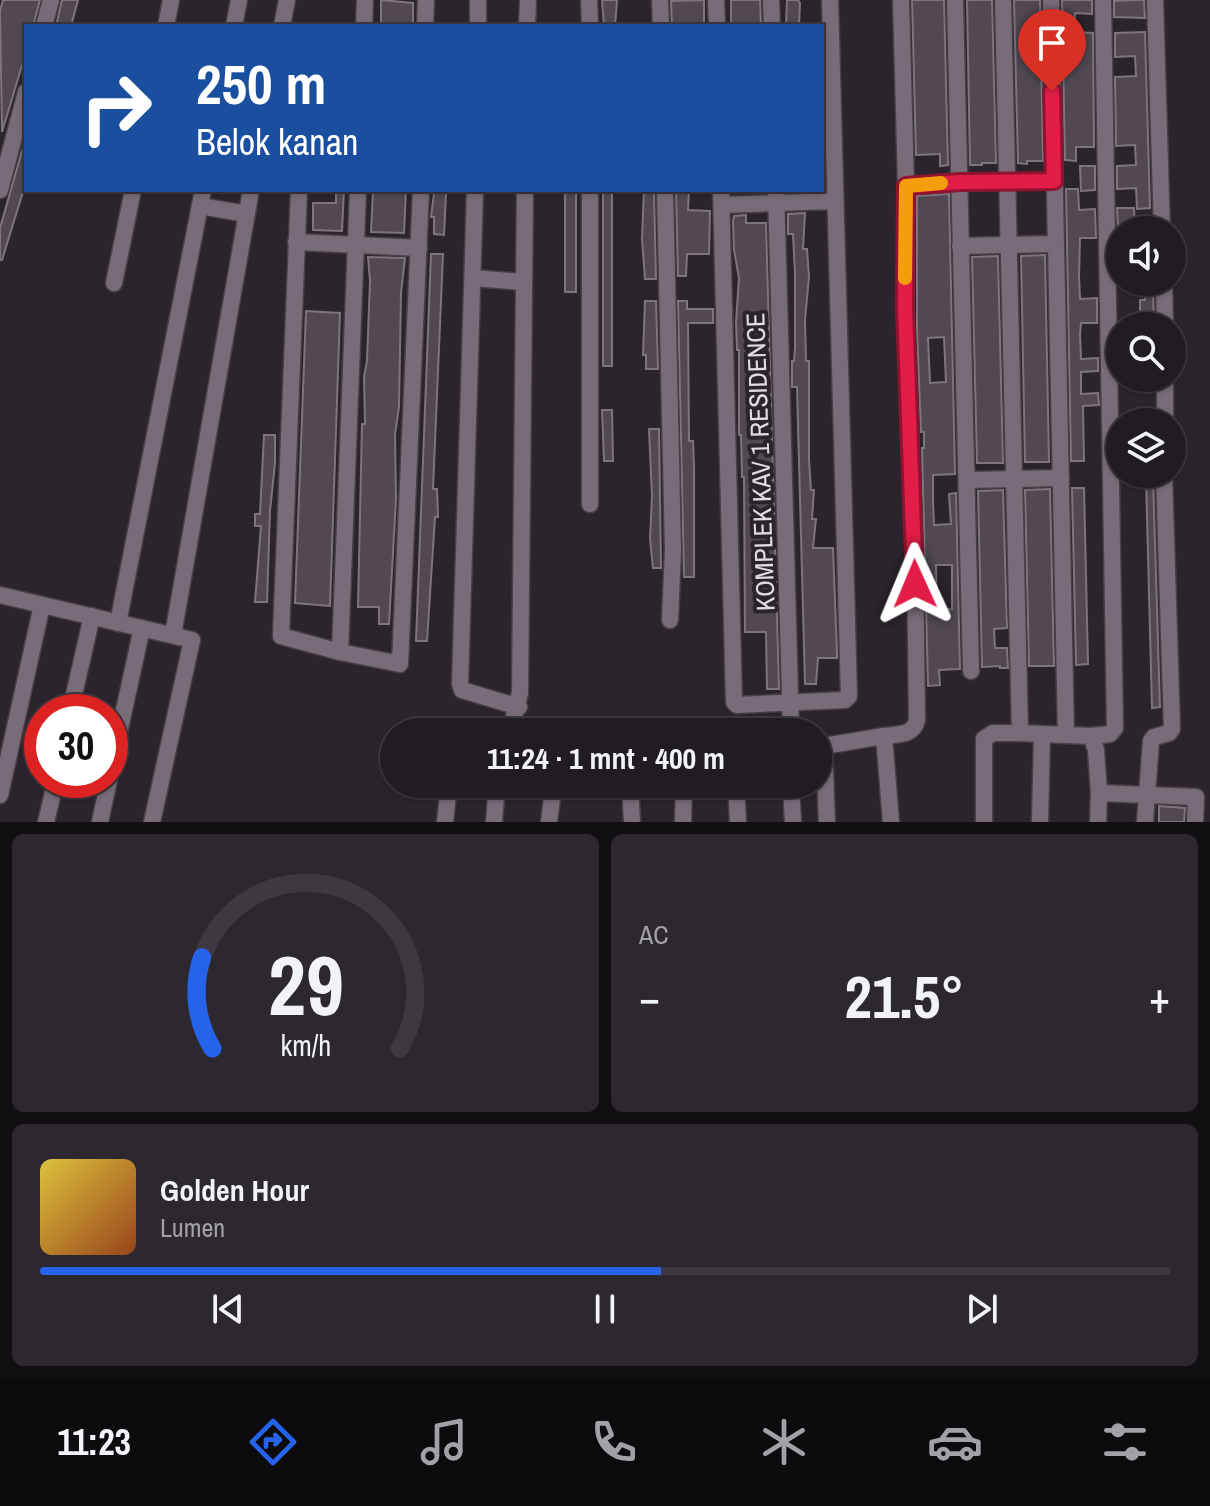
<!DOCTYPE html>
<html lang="id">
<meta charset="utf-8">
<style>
body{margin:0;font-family:"Archivo Narrow",sans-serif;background:#2d282f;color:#f1f3f6;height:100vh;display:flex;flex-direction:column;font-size:30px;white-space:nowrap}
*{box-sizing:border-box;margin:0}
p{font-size:26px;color:#a2a1a5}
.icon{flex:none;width:44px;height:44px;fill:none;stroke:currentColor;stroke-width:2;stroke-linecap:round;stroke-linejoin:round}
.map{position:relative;height:822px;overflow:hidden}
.side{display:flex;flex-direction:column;gap:12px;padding:12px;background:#120f13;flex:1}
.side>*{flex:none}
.hud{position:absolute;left:24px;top:24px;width:800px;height:168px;border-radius:0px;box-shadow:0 2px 6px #0004,0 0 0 2px #3e3940;background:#1a4fa0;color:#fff;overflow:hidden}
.controls{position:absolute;left:1106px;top:216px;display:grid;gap:16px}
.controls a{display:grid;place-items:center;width:80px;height:80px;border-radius:50%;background:#211b22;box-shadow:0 2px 6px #0004,0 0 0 2px #3e3940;font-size:40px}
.speed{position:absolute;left:24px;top:694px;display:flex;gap:16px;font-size:40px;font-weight:700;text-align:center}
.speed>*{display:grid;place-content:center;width:104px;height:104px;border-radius:50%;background:#211b22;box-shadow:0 2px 6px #0004,0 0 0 2px #3e3940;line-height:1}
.speed .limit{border:12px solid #d22;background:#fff;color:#111}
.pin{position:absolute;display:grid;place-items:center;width:68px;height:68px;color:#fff;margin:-82px -34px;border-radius:50% 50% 50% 0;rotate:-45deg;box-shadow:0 0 8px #0007}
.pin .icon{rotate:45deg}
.me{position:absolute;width:88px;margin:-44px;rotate:359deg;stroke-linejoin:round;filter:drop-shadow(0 0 6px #0008)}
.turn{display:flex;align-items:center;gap:28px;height:168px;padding:0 40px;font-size:36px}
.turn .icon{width:104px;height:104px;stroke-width:2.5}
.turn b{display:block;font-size:56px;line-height:68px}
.big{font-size:60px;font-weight:700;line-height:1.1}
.side .card{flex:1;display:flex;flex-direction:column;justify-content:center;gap:12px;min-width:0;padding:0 28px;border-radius:12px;background:#2d282f}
.side .dial{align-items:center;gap:0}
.dial svg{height:208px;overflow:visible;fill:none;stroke:#3e3940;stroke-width:7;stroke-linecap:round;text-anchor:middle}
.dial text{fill:#f1f3f6;stroke:none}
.song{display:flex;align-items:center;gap:24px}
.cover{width:96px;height:96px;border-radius:12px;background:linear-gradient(135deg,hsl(50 70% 55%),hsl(20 70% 35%))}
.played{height:8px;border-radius:4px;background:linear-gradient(90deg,#2563eb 55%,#3e3940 55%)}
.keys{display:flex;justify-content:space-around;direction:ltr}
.heat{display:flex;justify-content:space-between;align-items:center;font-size:44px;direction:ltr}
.side .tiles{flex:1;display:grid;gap:12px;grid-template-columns:1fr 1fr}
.card:last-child{grid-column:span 2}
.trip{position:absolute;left:380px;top:718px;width:452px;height:80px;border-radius:40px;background:#211b22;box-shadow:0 2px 6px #0004,0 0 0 2px #3e3940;font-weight:700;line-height:80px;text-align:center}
.menu{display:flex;height:128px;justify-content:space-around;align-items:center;background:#0d0b0e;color:#a2a1a5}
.menu .icon{width:56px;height:56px}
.menu .active{color:#2563eb}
.menu b{font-size:36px;color:#f1f3f6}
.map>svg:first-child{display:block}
.building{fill:#514852;stroke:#7e747f;stroke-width:2;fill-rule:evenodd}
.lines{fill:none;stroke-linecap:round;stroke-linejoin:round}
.minor-casing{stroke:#463f46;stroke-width:19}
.minor{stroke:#776c78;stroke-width:16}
.route-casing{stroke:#92132f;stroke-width:20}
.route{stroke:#e11d48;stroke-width:14}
.slow{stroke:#f59e0b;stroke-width:14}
.labels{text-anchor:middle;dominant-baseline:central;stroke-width:8;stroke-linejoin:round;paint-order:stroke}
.street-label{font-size:26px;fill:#e2dce2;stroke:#2c242d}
</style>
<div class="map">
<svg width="1210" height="822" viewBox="0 0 1210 822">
<rect width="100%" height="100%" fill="#2c242d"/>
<g class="building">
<path d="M3,0h37l-7,26h-7v26l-24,80 -2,-121z"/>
<path d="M62,0h16l-7,26h-15z"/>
<path d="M381,0l32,3v23h-32z"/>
<path d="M602,0h15l-2,26h-11z"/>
<path d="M704,0v26h-32l-1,-25z"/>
<path d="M731,0h29l1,26h-30z"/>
<path d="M787,0h11l2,3 -1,23h-13z"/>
<path d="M912,0h32l4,165 -8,1v-12l-24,1z"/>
<path d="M967,0h25l4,163h-14v2h-12z"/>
<path d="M1014,0h26l3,161h-16v3l-9,-1z"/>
<path d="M1062,0h30v14l-17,-1 -1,19 19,1 1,114h-18v14l-11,-1z"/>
<path d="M1136,0h8l1,18 -31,-1v-16z"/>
<path d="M1145,32l5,176 -13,1 -1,-21 -19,1v-23l19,-1 -1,-20 -19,1 -1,-69 21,-1 -1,-20 -20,1v-24z"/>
<path d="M24,144h2v38l-24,78h-2v-32z"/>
<path d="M1080,166h15v24l-14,1z"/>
<path d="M1066,189h12l1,21 16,-1 1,29h-16l-1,38 1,23 17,-1v25h-16l-1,11 1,25 17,-1v13l-17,1v22l17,-1 1,12 -16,1 1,55h-13z"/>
<path d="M336,190h8l-2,41 -29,-1v-27h23z"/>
<path d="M373,190h33l-2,43 -33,-1z"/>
<rect x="565" y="190" width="11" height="102"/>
<rect x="603" y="190" width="9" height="176"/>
<path d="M644,190h10l2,89h-11l-3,-40z"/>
<path d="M676,190h13l-1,20 22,1 -1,43h-22l-1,22h-8z"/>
<path d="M434,193h12l-2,42 -10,-1v-17h-3z"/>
<path d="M949,194l6,280 -22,1v24l1,26 17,-1 -2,-30 7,-1 4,176 -21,1 1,15 -12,1 -6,-238h2v-16h-3l-4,-105v-131zM944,337l2,45 -16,1 -2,-45zM936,565h16v44l-15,1z"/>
<path d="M1117,208h17l1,22h-17z"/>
<path d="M805,213l-2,36h4l2,28 -4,43 1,41h3v99l2,30h3l-2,29h4l-3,29h20l4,105v5h-19l-2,26h-11l-8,-297h-5v-26h2l1,-13v-74l-2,-40h-5v-20z"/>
<path d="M746,215v8h20l13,466h-12l-1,-57h-21l-1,-155h-2l-1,-42h-2v-85h-2l-1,-28 3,-44 -5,-28 -1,-29 1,-5z"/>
<path d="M431,254h12l-10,235h4l1,28h-3l-8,124h-11z"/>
<path d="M1045,255l4,207h-24l-4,-206z"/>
<path d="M998,256l5,207h-26l-5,-206z"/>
<path d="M368,257l37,1 -4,35 -2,114 -4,28 1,64 -7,125h-10v-17h-21l4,-183h3l-1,-47 3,-16 3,-80z"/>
<path d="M1153,286l1,40h-8v-15h-6v-11h5l-1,-13z"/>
<path d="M645,301h11l2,68h-12v-14h-3z"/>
<path d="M678,301h9v8h26v14h-25l1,118h4l1,27v109h-10z"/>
<path d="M306,311l34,2 -10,293 -35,-3z"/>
<path d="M602,410h10l1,51h-9z"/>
<path d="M649,429h10l2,139h-8l-3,-29 2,-43z"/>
<path d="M264,435h11v28l-5,48 -3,91h-12l6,-76h-6v-12h5z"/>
<path d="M1146,477h7l7,230 -8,1z"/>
<path d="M1072,488h12l4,176 -12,1z"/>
<path d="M1050,489l4,177h-25l-4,-176z"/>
<path d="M1003,490l4,138 -13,1 1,19h12l1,20h-8v-2l-18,1 -4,-176z"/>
<path d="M1159,806l26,2 -1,14h-25z"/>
</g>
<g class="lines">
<g class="minor-casing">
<g id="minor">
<path d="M589,0l1,26"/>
<path d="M660,0l1,26"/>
<path d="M716,0l1,26"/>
<path d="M771,0l1,26"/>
<path d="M955,0l16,671"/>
<path d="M1003,0l17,733 46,2"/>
<path d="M1051,0l15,735 25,1 5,14 3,43"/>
<path d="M1155,0l7,230"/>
<path d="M44,26l7,-26"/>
<path d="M166,26l5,-26"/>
<path d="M234,26l5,-26"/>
<path d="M282,26l5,-26"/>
<path d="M364,26l1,-26"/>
<path d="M425,26l1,-26"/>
<path d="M478,26v-26"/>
<path d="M527,26l1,-26"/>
<path d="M906,186l54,-4 94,-1"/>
<path d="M0,190l26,-98"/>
<path d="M299,190l-18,446 59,16 60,12 21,-474"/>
<path d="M475,190l-15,494 2,6 57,17"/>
<path d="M590,190v314"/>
<path d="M665,190l8,360 -3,70"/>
<path d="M721,190l13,512 3,3 108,-5 4,-4 -19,-696"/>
<path d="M776,190l15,542"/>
<path d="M722,205l113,-4"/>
<path d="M200,206l47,8"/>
<path d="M296,242l123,6"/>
<path d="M960,246l95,-2"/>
<path d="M473,278l50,4"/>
<path d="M1164,282l1,44"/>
<path d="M114,283l19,-93"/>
<path d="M1165,422v-44"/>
<path d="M968,480l93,-2"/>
<path d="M0,595l192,45 -40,182"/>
<path d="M118,623l85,-433"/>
<path d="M173,635l78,-445"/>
<path d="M340,652l18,-462"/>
<path d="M70,712l22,-96"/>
<path d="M510,732l10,-39 5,-503"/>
<path d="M1091,736l19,-2 5,-6 -12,-728"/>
<path d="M110,774l32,-146"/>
<path d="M630,784l2,38"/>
<path d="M736,784l2,38"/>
<path d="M791,784l2,38"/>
<path d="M0,795l42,-190"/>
<path d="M46,822l10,-42"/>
<path d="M100,822l9,-42"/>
<path d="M445,822l4,-38"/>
<path d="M494,822l3,-38"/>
<path d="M549,822l4,-32 -4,-6"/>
<path d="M683,822l1,-38"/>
<path d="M827,822l-3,-76 60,-10"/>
<path d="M891,822l-7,-86c14,-2 29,0 33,-16l-2,-163 -10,-249 1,-122 -5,-186"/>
<path d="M984,822v-83l9,-6h27"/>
<path d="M1040,822l2,-86"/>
<path d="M1098,822l1,-29 97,4 -1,25"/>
<path d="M1145,822l6,-81 3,-4 15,-4 3,-4 -8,-255"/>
</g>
</g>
<use href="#minor" class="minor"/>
</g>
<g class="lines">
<g class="route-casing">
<path id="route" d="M915,584l-10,-276 1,-122 54,-4 94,-1 -2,-90"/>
</g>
<use href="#route" class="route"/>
<path class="slow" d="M905,278l1,-92 35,-3"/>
</g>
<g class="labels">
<g class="street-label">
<text transform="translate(760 462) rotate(-92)">KOMPLEK KAV 1 RESIDENCE</text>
</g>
</g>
</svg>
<div class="controls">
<a><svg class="icon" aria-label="sound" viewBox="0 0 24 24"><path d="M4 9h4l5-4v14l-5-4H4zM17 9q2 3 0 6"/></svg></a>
<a><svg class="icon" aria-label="search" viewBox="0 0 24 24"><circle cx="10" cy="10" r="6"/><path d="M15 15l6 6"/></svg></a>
<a><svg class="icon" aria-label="layers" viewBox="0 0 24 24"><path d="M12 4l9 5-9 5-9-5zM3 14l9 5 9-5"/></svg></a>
</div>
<div class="speed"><div class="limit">30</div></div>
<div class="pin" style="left:1052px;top:91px;background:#d93025"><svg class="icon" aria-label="arrive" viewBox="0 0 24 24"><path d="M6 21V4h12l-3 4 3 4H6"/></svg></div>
<svg class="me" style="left:915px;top:584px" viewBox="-20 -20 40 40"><path d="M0-17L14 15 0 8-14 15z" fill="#e11d48" stroke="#fff" stroke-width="4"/></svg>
<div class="trip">11:24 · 1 mnt · 400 m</div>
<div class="hud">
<div class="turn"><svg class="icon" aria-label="right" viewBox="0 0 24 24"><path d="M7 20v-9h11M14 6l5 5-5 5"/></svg><div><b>250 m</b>Belok kanan</div></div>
</div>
</div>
<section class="side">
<div class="tiles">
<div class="card dial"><svg viewBox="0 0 100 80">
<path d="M14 69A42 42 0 1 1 86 69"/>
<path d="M14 69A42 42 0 0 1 10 34" stroke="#2563eb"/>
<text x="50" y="56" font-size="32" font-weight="700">29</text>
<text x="50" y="72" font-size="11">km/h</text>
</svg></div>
<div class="card"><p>AC</p>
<div class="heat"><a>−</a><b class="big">21.5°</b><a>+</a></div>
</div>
<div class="card">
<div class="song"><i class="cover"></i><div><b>Golden Hour</b><p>Lumen</p></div></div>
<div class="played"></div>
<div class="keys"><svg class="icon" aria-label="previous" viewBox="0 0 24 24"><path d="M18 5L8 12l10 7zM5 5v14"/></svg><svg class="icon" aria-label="pause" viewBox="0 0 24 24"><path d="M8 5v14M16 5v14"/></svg><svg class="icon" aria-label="next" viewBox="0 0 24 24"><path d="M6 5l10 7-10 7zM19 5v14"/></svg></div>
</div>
</div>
</section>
<nav class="menu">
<b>11:23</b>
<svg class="icon active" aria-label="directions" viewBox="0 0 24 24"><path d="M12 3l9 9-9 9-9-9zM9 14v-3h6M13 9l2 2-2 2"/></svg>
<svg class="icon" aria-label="music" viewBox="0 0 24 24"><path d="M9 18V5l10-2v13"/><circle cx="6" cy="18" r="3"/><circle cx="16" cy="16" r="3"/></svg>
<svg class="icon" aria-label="phone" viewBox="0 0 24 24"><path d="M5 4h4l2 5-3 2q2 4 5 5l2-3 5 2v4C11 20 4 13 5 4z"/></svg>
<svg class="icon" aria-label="climate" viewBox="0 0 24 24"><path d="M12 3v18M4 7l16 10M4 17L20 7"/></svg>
<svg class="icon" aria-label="car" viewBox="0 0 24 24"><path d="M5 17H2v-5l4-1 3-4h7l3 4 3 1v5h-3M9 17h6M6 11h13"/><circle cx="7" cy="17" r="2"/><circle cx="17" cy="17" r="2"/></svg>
<svg class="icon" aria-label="filters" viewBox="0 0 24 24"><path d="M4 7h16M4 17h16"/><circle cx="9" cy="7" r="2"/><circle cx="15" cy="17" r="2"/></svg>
</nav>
